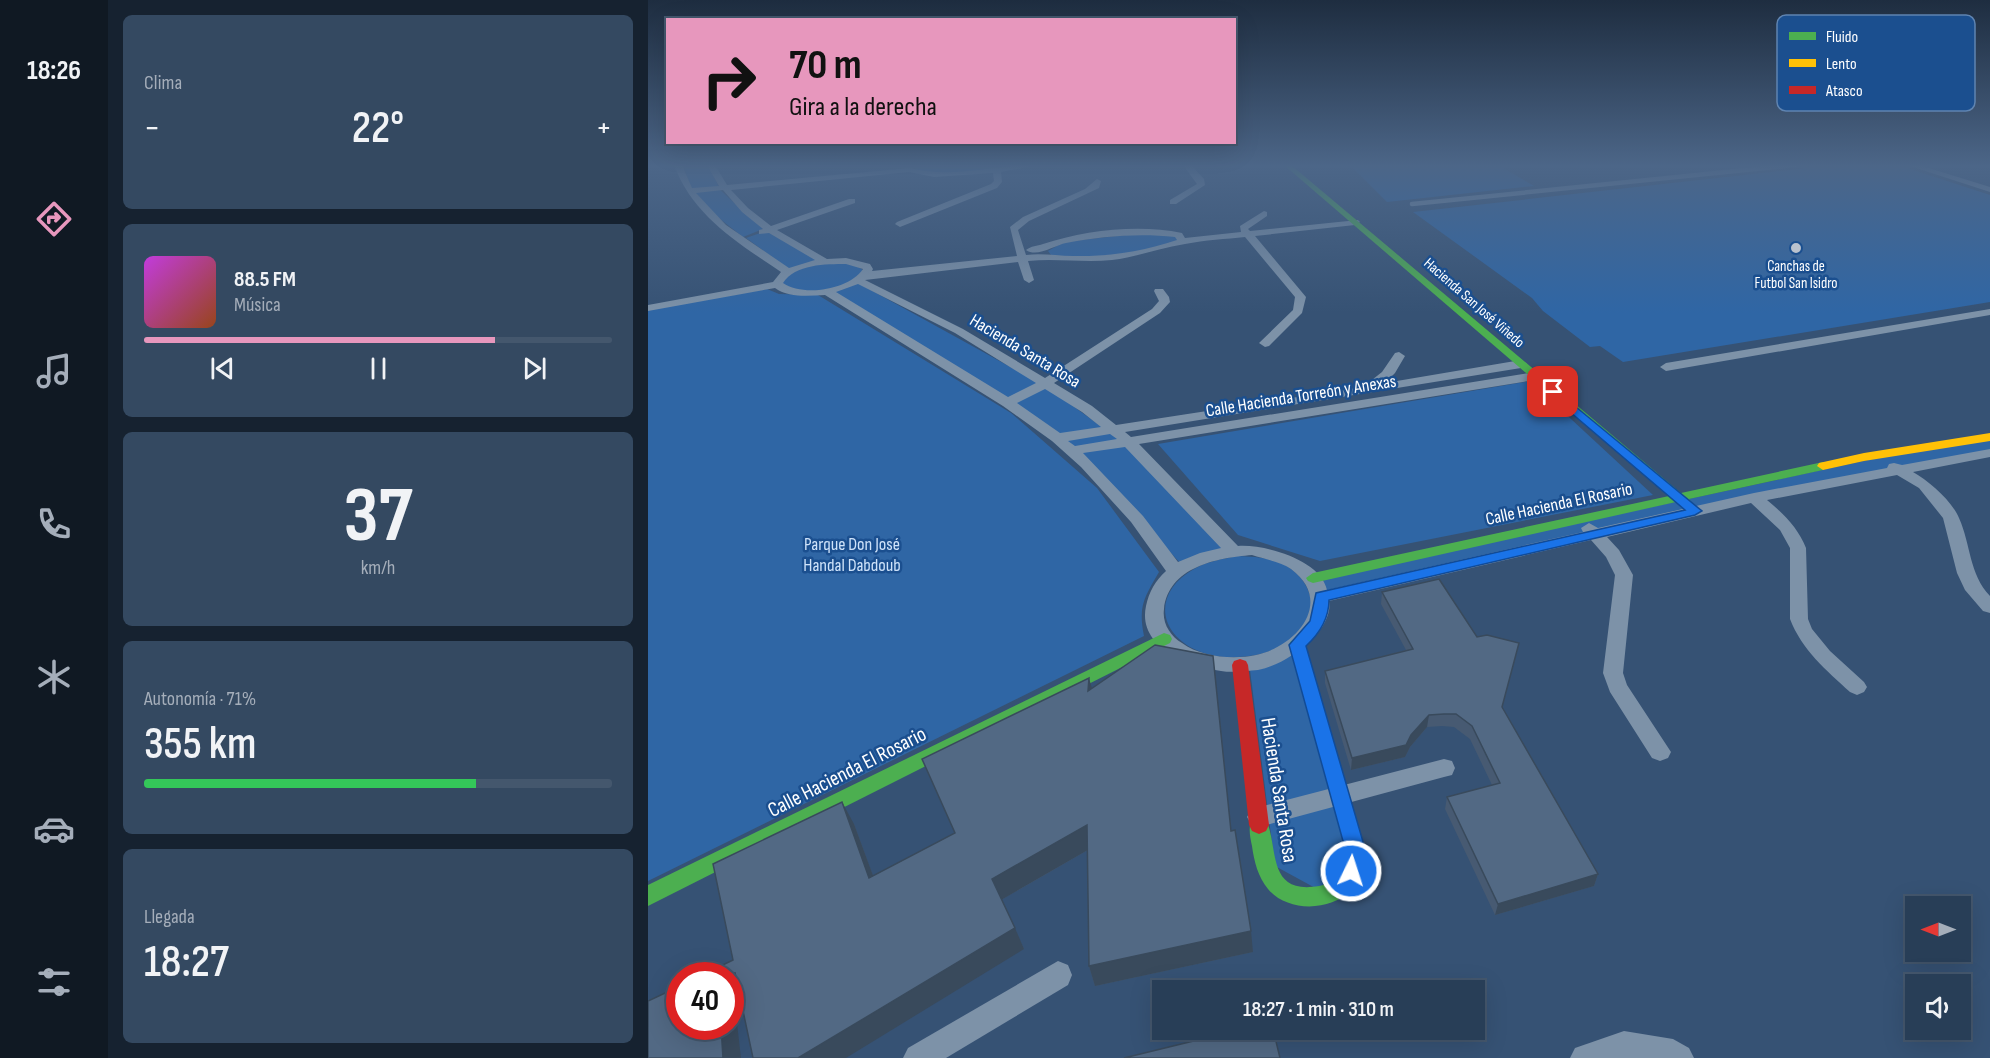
<!DOCTYPE html>
<html lang="es">
<meta charset="utf-8">
<style>
body{margin:0;font-family:"Sofia Sans Condensed",sans-serif;background:#344961;color:#f1f3f6;height:100vh;display:flex;flex-direction:column;font-size:22px;white-space:nowrap}
*{box-sizing:border-box;margin:0}
p{font-size:20px;color:#a5aeba}
.icon{flex:none;width:33px;height:33px;fill:none;stroke:currentColor;stroke-width:2;stroke-linecap:round;stroke-linejoin:round}
.map{position:relative;flex:1;overflow:hidden}
.sheet{display:flex;flex-direction:column;gap:15px;padding:15px;background:#162230;width:540px}
.sheet>*{flex:none}
.hud{position:absolute;left:18px;top:18px;width:570px;height:126px;border-radius:0px;box-shadow:0 6px 24px #0002,0 0 0 2px #44576d;background:#e797bd;color:#111;overflow:hidden}
.needle{width:39px;rotate:270deg}
.tools{position:absolute;left:1257px;top:896px;display:grid;gap:12px}
.tools a{display:grid;place-items:center;width:66px;height:66px;border-radius:0px;background:#283e57;box-shadow:0 6px 24px #0002,0 0 0 2px #44576d;font-size:30px}
.speed{position:absolute;left:18px;top:962px;display:flex;gap:12px;font-size:30px;font-weight:700;text-align:center}
.speed>*{display:grid;place-content:center;width:78px;height:78px;border-radius:50%;background:#283e57;box-shadow:0 6px 24px #0002,0 0 0 2px #44576d;line-height:1}
.speed .limit{border:9px solid #d22;background:#fff;color:#111}
.pin{position:absolute;display:grid;place-items:center;width:51px;height:51px;color:#fff;margin:-26px;border-radius:12px;box-shadow:0 3px 9px #0006}
.me{position:absolute;width:66px;margin:-33px;rotate:4deg;stroke-linejoin:round;filter:drop-shadow(0 0 4px #0008)}
.turn{display:flex;align-items:center;gap:21px;height:126px;padding:0 24px;font-size:27px}
.turn .icon{width:78px;height:78px;stroke-width:2.5}
.turn b{display:block;font-size:42px;line-height:51px}
.big{font-size:45px;font-weight:600;line-height:1.1}
.sheet .widget{flex:1;display:flex;flex-direction:column;justify-content:center;gap:9px;min-width:0;padding:0 21px;border-radius:9px;background:#344961}
.sheet .dial{align-items:center;gap:0}
.dial b{font-size:78px;line-height:1}
.song{display:flex;align-items:center;gap:18px}
.cover{width:72px;height:72px;border-radius:9px;background:linear-gradient(135deg,hsl(290 70% 55%),hsl(20 70% 35%))}
.played{height:6px;border-radius:3px;background:linear-gradient(90deg,#e797bd 75%,#44576d 75%)}
.keys{display:flex;justify-content:space-around;direction:ltr}
.heat{display:flex;justify-content:space-between;align-items:center;font-size:33px;direction:ltr}
.charge{height:9px;border-radius:4px;background:linear-gradient(90deg,#34c759 71%,#44576d 0)}
.trip{position:absolute;left:504px;top:980px;width:333px;height:60px;border-radius:0px;background:#283e57;box-shadow:0 6px 24px #0002,0 0 0 2px #44576d;font-weight:600;line-height:60px;text-align:center}
main{display:flex;flex:1;min-height:0}
.tabs{display:flex;flex-direction:column;width:108px;justify-content:space-around;align-items:center;background:#101923;color:#a5aeba}
.tabs .icon{width:42px;height:42px}
.tabs .active{color:#e797bd}
.tabs b{font-size:27px;color:#f1f3f6}
.map>svg:first-child{display:block}
.green{fill:#2f66a5}
.lines{fill:none;stroke-linecap:round;stroke-linejoin:round}
.lane{stroke:#7d92a8;stroke-width:4.5}
.street{fill:#7d92a8;fill-rule:evenodd}
.fast{fill:#4caf50;fill-rule:evenodd}
.slow{fill:#ffc107;fill-rule:evenodd}
.jam{fill:#c62828;fill-rule:evenodd}
.wall{fill:#475a72}
.shaded-wall{fill:#394a5c}
.building{fill:#526984;stroke:#394a5c;stroke-width:1.5}
.route{fill:#1a73e8;stroke:#114b97;stroke-width:1.5}
.poi-dot{fill:#b9c2ce;stroke:#1b4f8f;stroke-width:2}
.labels{text-anchor:middle;dominant-baseline:central;stroke-width:5;stroke-linejoin:round;paint-order:stroke}
.far-poi-label{font-size:15px;fill:#fff;stroke:#1b4f8f}
.far-street-label{font-size:15px;fill:#fff;stroke:#1b4f8f}
.street-label{font-size:18px;fill:#fff;stroke:#1b4f8f}
.park-label{font-size:18px;fill:#cfe3fa;stroke:#1b4f8f}
.near-street-label{font-size:21px;fill:#fff;stroke:#1b4f8f}
.key{fill:#1b4f8f;stroke:#5f84b1;stroke-width:1.5}
.key-label{font-size:16px;fill:#fff}
</style>
<main>
<nav class="tabs">
<b>18:26</b>
<svg class="icon active" aria-label="directions" viewBox="0 0 24 24"><path d="M12 3l9 9-9 9-9-9zM9 14v-3h6M13 9l2 2-2 2"/></svg>
<svg class="icon" aria-label="music" viewBox="0 0 24 24"><path d="M9 18V5l10-2v13"/><circle cx="6" cy="18" r="3"/><circle cx="16" cy="16" r="3"/></svg>
<svg class="icon" aria-label="phone" viewBox="0 0 24 24"><path d="M5 4h4l2 5-3 2q2 4 5 5l2-3 5 2v4C11 20 4 13 5 4z"/></svg>
<svg class="icon" aria-label="climate" viewBox="0 0 24 24"><path d="M12 3v18M4 7l16 10M4 17L20 7"/></svg>
<svg class="icon" aria-label="car" viewBox="0 0 24 24"><path d="M5 17H2v-5l4-1 3-4h7l3 4 3 1v5h-3M9 17h6M6 11h13"/><circle cx="7" cy="17" r="2"/><circle cx="17" cy="17" r="2"/></svg>
<svg class="icon" aria-label="filters" viewBox="0 0 24 24"><path d="M4 7h16M4 17h16"/><circle cx="9" cy="7" r="2"/><circle cx="15" cy="17" r="2"/></svg>
</nav>
<section class="sheet">
<div class="widget"><p>Clima</p>
<div class="heat"><a>−</a><b class="big">22°</b><a>+</a></div>
</div>
<div class="widget">
<div class="song"><i class="cover"></i><div><b>88.5 FM</b><p>Música</p></div></div>
<div class="played"></div>
<div class="keys"><svg class="icon" aria-label="previous" viewBox="0 0 24 24"><path d="M18 5L8 12l10 7zM5 5v14"/></svg><svg class="icon" aria-label="pause" viewBox="0 0 24 24"><path d="M8 5v14M16 5v14"/></svg><svg class="icon" aria-label="next" viewBox="0 0 24 24"><path d="M6 5l10 7-10 7zM19 5v14"/></svg></div>
</div>
<div class="widget dial"><b>37</b><p>km/h</p></div>
<div class="widget"><p>Autonomía · 71%</p><b class="big">355 km</b><div class="charge"></div></div>
<div class="widget"><p>Llegada</p><b class="big">18:27</b></div>
</section>
<div class="map">
<svg width="1342" height="1058" viewBox="0 0 1342 1058">
<rect width="100%" height="100%" fill="#365274"/>
<g class="green">
<path d="M35,165h25l11,22 -27,3z"/>
<path d="M270,165h111l-82,9 -33,-3z"/>
<path d="M702,165h148l36,21 -147,16z"/>
<path d="M1186,165h64l92,30v107l-367,60 -23,-16 -10,1 -47,-36 -11,-13 -119,-86z"/>
<path d="M71,189l44,40 -20,8 -33,-26 -17,-20z"/>
<path d="M118,231l54,30 -30,9 -44,-32z"/>
<path d="M486,234l41,2 3,4c-39,16 -85,20 -127,15l-3,-4 16,-9z"/>
<path d="M176,263h25l13,6v4c-13,14 -40,19 -58,18 -8,0 -16,-5 -23,-7l1,-5 16,-10z"/>
<path d="M210,283l187,103 57,41 25,19 99,103 -46,14 -99,-110 -250,-162z"/>
<path d="M119,289l12,5 39,1 193,118 86,75 62,84c-15,26 -21,34 -15,64l-496,245v-571z"/>
<path d="M882,381l123,114 -333,66 -82,-26 -80,-91z"/>
<path d="M1342,439v14l-91,14 -572,125 -8,-13 554,-120z"/>
<path d="M590,556c15,1 31,1 45,8 30,15 40,52 11,74 -16,12 -35,18 -55,19 -15,1 -31,-1 -45,-8 -39,-20 -38,-59 0,-80 14,-8 29,-10 44,-13z"/>
<path d="M645,653l54,200 -28,37 -44,-24 -25,-196z"/>
</g>
<g class="lines">
<path class="lane" d="M764,204l383,-39"/>
<g class="street">
<path d="M26,165h8l10,23 27,-2 -12,-21h8l12,20 183,-17c42,11 85,-3 128,-3l-37,7 1,10 -5,6 -97,39 -5,-3 2,-2 94,-38 3,-3 -1,-8 -59,4 -25,-5 -178,18 17,18 23,18 78,-27h6v4l-78,27 50,29 19,-1 24,6 3,5 -1,2 145,-15 -7,-29 13,-10 62,-28 12,-10 4,2 -2,7 -70,33 -11,9 8,25c17,-2 31,1 47,1 35,1 72,-5 104,-16l-2,-3c-35,-4 -73,-1 -109,6 -11,2 -29,15 -40,7 5,-4 11,-4 17,-6 42,-14 96,-20 139,-11l3,5 56,-6 -1,-6 24,-15 3,1v4l-19,13 2,2 108,-11 2,2 -5,3 -100,11 51,61 -4,16 -33,33 -4,1 -6,-4 34,-33 2,-13 -50,-60c-19,2 -40,3 -60,7 -25,4 -48,13 -73,16 -28,3 -56,-2 -84,1l6,19 -5,3 -5,-3 -6,-18 -153,18 98,49 82,49 107,-69 7,-8 -5,-10 1,-2h8l6,8 1,5 -10,11 -106,70 38,23 24,19 247,-38 19,-15 13,-19 4,-1 6,4 -10,17 -10,10 136,-23 6,4 -6,4 -396,64 6,5 404,-65 5,1 1,3 -1,3 -5,1 -396,64 99,102c27,-2 83,14 89,44l256,-58 -2,-4 8,-5 9,5 156,-35 133,-25 2,-4 5,-1 8,2 88,-16v8l-77,15c16,9 39,29 46,46 12,27 10,56 31,78v17l-7,-2 -18,-21 -8,-17 -14,-55 -24,-30 -22,-13 -130,25c17,14 31,28 39,48l2,71 4,10 18,22 34,31 3,5 -3,5 -7,3 -7,-3c-24,-22 -48,-42 -60,-73v-71l-10,-18 -29,-27 -144,34 12,13 14,25 -10,98 4,12 44,67 -3,6 -8,3 -8,-3 -42,-66 -7,-19 12,-98 -9,-18 -15,-17 -262,61c3,14 -9,32 -19,40 -14,13 -32,25 -52,29 -11,1 -26,3 -37,1 -32,-5 -84,-23 -75,-65 3,-14 9,-25 20,-35l-35,-49 -50,-55 -29,-26 -49,-35 -178,-111c-17,1 -36,3 -50,-7l-127,23v-6l125,-23 8,-10c-43,-29 -88,-56 -107,-107zM75,190l19,22 21,17 -4,1v4l10,-1 46,27 -26,8 -63,-43 -30,-32zM198,264l17,5c-14,21 -60,28 -80,14 12,-19 43,-19 63,-19zM210,284l97,49 81,50 -28,14 -172,-105zM397,389l37,23 19,15 -41,6 -43,-30zM462,434l7,5 -42,7 -7,-5zM477,447l96,101 -21,5 -22,9 -35,-46 -60,-63zM604,555c12,4 29,7 39,14 43,32 7,77 -35,86 -23,5 -55,2 -74,-12 -12,-7 -20,-20 -18,-34 5,-42 52,-51 88,-54z"/>
<path d="M535,165h8l13,14 1,6 -29,19h-6v-4l27,-16z"/>
<path d="M1259,165h12l71,22v5z"/>
<path d="M1342,309v6l-324,56 -6,-4 6,-4z"/>
<path d="M796,759l8,2 3,7 -3,7 -8,2 -185,50 -8,-3 -4,-7 4,-7 8,-3z"/>
<path d="M410,961l10,4 4,10 -4,10 -122,73h-43l5,-10z"/>
<path d="M976,1031l49,8 16,9 5,10h-124l5,-10z"/>
</g>
<g class="fast">
<path d="M636,165h7l390,328 142,-31 6,4 -6,4 -134,29 4,5 -7,4 -10,-6 -363,81 -5,-2 -2,-3 7,-5 356,-77z"/>
<path d="M516,633l6,2 2,4 -2,4 -522,263v-21z"/>
<path d="M649,639l6,2 2,4 61,207c-3,13 -6,28 -15,38 -21,22 -64,22 -83,-1 -10,-12 -14,-28 -16,-43 -2,-9 -4,-19 0,-27l7,-3 7,3c13,29 0,76 53,67 18,-3 23,-18 27,-34l-57,-207 2,-4z"/>
</g>
<path class="slow" d="M1342,433v8l-126,20 -41,9 -6,-4 2,-3 45,-10z"/>
<path class="jam" d="M592,659l6,2 2,4 21,160 -3,6 -7,3 -7,-3 -3,-6 -17,-160 2,-4z"/>
</g>
<g class="wall">
<path d="M734,592l134,63 -14,53 96,166 -4,12 -99,29 -50,-106 2,-12 45,-12 -22,-46 -16,-12 -12,-1 -15,1 -17,20 -5,10 -54,13 -26,-87v-12l81,-21 -25,-46z"/>
<path d="M444,688l139,143 22,121 -158,34 -6,-20 -1,-116 -87,50 23,49 -290,48 -4,29v-51h-28l31,-15 121,-136 19,52 82,-43z"/>
</g>
<g class="shaded-wall">
<path d="M441,678l6,21 -7,-8z"/>
<path d="M781,715l-2,12 -17,20 -5,10 -54,13 1,-12z"/>
<path d="M194,802l12,22 28,76 -13,-22z"/>
<path d="M439,825l6,22 -92,53 -9,-21z"/>
<path d="M950,874l-4,12 -99,29 3,-11z"/>
<path d="M367,928l9,21 -178,109h-48z"/>
<path d="M603,931l2,21 -158,34 -6,-20z"/>
<path d="M82,992l4,5 7,61h-18l-2,-32h9z"/>
</g>
<g class="building">
<path d="M791,579l38,58 10,-2 32,8 -17,64 96,167 -100,30 -51,-107 53,-14 -28,-57 -16,-12h-12l-15,1 -18,20 -5,10 -54,13 -27,-87 88,-22 -31,-57z"/>
<path d="M507,645l58,11 18,175 4,-1 16,101 -162,35 -2,-141 -95,54 23,49 -217,130h-45l-18,-85 -10,2h-23l31,-15 -20,-96 129,-62 27,76 86,-45 -33,-74 167,-81 -1,13z"/>
<path d="M32,986v40h41l2,32h-75v-57z"/>
<path d="M583,1029h42l7,29h-156l106,-26z"/>
</g>
<linearGradient id="sky" x2="0" y2="1"><stop stop-color="#1e2d40"/><stop offset="0.53" stop-color="#4c6688"/><stop offset="1" stop-color="#4c6688" stop-opacity="0"/></linearGradient>
<rect width="1342" height="313" fill="url(#sky)"/>
<path class="route" d="M905,388l149,123 -7,4 -366,85c0,19 -10,34 -23,46l60,206 -7,26 -8,3 -7,-3 -3,-7 5,-19 -57,-207 21,-24 6,-28 369,-83 -136,-116 -1,-2z"/>
<circle class="poi-dot" cx="1148" cy="248" r="6"/>
<g class="labels">
<g class="far-poi-label">
<text x="1148" y="266">Canchas de<tspan x="1148" dy="17">Futbol San Isidro</tspan></text>
</g>
<g class="far-street-label">
<text transform="translate(826 303) rotate(41)">Hacienda San José Viñedo</text>
</g>
<g class="street-label">
<text transform="translate(377 351) rotate(31)">Hacienda Santa Rosa</text>
<text transform="translate(653 396) rotate(-9)">Calle Hacienda Torreón y Anexas</text>
<text transform="translate(911 504) rotate(-12)">Calle Hacienda El Rosario</text>
</g>
<g class="park-label">
<text x="204" y="544">Parque Don José<tspan x="204" dy="21">Handal Dabdoub</tspan></text>
</g>
<g class="near-street-label">
<text transform="translate(199 772) rotate(-27)">Calle Hacienda El Rosario</text>
<text transform="translate(631 790) rotate(81)">Hacienda Santa Rosa</text>
</g>
</g>
<rect x="1129" y="15" width="198" height="96" rx="9" class="key"/>
<rect x="1141" y="32" width="27" height="8" fill="#4caf50"/>
<rect x="1141" y="59" width="27" height="8" fill="#ffc107"/>
<rect x="1141" y="86" width="27" height="8" fill="#c62828"/>
<g class="key-label">
<text x="1178" y="42">Fluido</text>
<text x="1178" y="69">Lento</text>
<text x="1178" y="96">Atasco</text>
</g>
</svg>
<div class="tools">
<a><svg class="needle" viewBox="-14 -14 28 28"><path d="M0-13l5 13h-10z" fill="#e53935"/><path d="M0 13l5-13h-10z" fill="#a5aeba"/></svg></a>
<a><svg class="icon" aria-label="sound" viewBox="0 0 24 24"><path d="M4 9h4l5-4v14l-5-4H4zM17 9q2 3 0 6"/></svg></a>
</div>
<div class="speed"><div class="limit">40</div></div>
<div class="pin" style="left:905px;top:392px;background:#d93025"><svg class="icon" aria-label="arrive" viewBox="0 0 24 24"><path d="M6 21V4h12l-3 4 3 4H6"/></svg></div>
<svg class="me" style="left:703px;top:871px" viewBox="-20 -20 40 40"><circle r="17" fill="#1a73e8" stroke="#fff" stroke-width="3"/><path d="M0-11L8 9 0 5-8 9z" fill="#fff"/></svg>
<div class="trip">18:27 · 1 min · 310 m</div>
<div class="hud">
<div class="turn"><svg class="icon" aria-label="right" viewBox="0 0 24 24"><path d="M7 20v-9h11M14 6l5 5-5 5"/></svg><div><b>70 m</b>Gira a la derecha</div></div>
</div>
</div>
</main>
